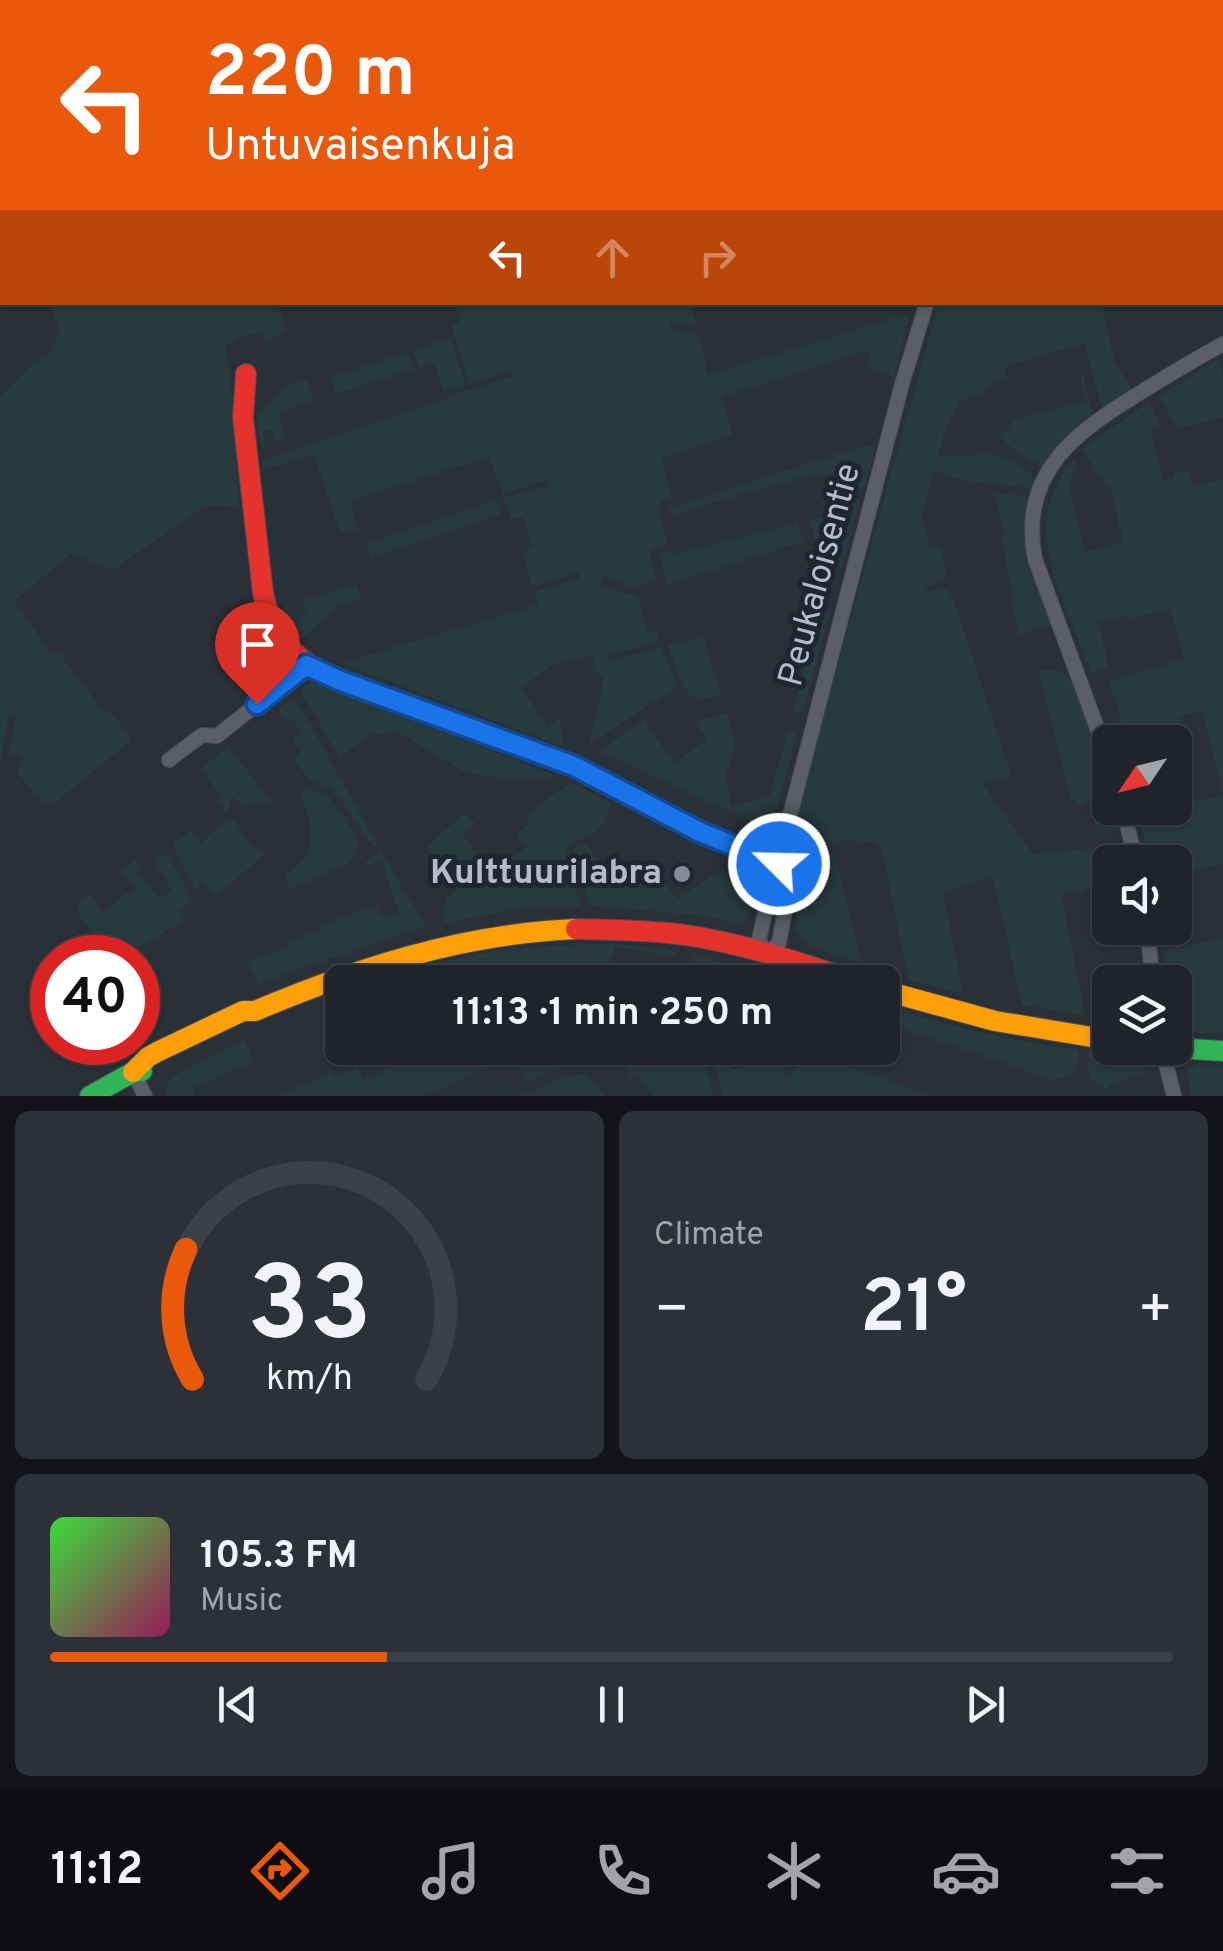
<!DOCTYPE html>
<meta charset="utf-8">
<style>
body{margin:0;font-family:Overpass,sans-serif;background:#2d3036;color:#f1f3f6;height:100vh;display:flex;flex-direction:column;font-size:38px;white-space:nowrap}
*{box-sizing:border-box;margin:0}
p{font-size:32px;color:#a2a4a8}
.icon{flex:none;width:55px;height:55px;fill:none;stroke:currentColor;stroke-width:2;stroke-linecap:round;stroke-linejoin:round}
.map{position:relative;height:1096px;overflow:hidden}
.details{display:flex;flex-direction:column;gap:15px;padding:15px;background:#121417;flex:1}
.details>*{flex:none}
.banner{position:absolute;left:0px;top:0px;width:1225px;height:305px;box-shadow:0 2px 8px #0004,0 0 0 2px #3d4147;background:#ea580c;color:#fff;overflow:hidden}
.needle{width:65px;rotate:235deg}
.tools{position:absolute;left:1092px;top:725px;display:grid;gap:20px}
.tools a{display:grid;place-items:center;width:100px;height:100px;border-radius:15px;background:#20242a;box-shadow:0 2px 8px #0004,0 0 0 2px #3d4147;font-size:50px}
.speed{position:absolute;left:30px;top:935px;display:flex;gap:20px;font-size:50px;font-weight:700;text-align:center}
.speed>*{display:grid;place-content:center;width:130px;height:130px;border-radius:50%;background:#20242a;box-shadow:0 2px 8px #0004,0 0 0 2px #3d4147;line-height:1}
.speed .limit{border:15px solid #d22;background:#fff;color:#111}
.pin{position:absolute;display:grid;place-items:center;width:85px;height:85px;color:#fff;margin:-102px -42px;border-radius:50% 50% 50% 0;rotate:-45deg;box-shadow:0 0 10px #0007}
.pin .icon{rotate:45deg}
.me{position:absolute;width:110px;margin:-55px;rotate:293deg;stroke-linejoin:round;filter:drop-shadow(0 0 8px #0008)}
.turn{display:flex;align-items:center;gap:35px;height:210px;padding:0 40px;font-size:45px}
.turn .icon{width:130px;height:130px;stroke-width:2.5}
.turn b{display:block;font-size:70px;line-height:85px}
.lanes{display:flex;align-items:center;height:95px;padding:0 40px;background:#0003;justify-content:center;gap:50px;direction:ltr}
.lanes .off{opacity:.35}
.big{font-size:75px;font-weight:700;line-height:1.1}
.details .widget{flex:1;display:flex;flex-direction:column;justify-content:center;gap:15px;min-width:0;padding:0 35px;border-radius:15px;background:#2d3036}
.details .dial{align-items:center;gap:0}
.dial svg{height:260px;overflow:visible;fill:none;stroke:#3d4147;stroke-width:7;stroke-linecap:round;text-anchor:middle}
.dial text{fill:#f1f3f6;stroke:none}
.song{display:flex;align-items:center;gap:30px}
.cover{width:120px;height:120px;border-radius:15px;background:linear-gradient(135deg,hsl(120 70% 55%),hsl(330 70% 35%))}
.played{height:10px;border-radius:5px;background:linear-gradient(90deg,#ea580c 30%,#3d4147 30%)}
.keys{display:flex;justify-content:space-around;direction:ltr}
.heat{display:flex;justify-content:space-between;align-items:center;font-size:55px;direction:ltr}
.details .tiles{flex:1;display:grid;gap:15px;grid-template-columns:1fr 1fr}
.widget:last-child{grid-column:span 2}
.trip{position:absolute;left:325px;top:965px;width:575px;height:100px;border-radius:15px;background:#20242a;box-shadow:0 2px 8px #0004,0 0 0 2px #3d4147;font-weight:700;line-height:100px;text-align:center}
.menu{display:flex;height:160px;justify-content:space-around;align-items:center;background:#0d0e11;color:#a2a4a8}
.menu .icon{width:70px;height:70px}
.menu .current{color:#ea580c}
.menu b{font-size:45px;color:#f1f3f6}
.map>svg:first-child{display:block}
.green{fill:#273a3e}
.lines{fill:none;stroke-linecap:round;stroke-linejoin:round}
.stream{stroke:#19273c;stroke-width:5}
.street-casing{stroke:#484c55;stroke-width:16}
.fast-casing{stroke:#484c55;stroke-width:22}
.slow-casing{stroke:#484c55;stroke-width:22}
.jam-casing{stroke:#484c55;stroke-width:22}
.street{stroke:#5a5e66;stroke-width:14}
.fast{stroke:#30b455;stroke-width:20}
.slow{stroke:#ff9f0a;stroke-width:20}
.jam{stroke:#e5322d;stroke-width:20}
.route-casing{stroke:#114b97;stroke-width:25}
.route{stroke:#1a73e8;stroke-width:18}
.poi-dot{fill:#848b96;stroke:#1d2633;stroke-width:4}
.labels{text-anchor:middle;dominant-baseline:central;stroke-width:10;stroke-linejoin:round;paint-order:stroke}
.street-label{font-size:35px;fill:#b4bcc9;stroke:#1d2633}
.poi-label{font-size:35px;font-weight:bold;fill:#b4bcc9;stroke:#1d2633;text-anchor:end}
</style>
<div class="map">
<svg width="1223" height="1096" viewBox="0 0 1223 1096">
<rect width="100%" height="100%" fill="#2a3038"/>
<g class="green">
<path d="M0,0h268l2,2h-268v237h-2z"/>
<path d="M50,303h228l8,28 -21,12 -4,-10 -20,3 -15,9 9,75 3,87 -34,-1 -91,64 -42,-16 -57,47 37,52 9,1 45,59 5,-2 22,29 -79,64 -3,-4 -5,4 -7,-10 -3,1 -17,-22 3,-18 -11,-2 6,-37 -7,-2 -9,51v-368l33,-34 14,-6 13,-26z"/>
<path d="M455,303h252l-16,6 7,18 -26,-7 -3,9 30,7 9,39 194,-59 7,1 -15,60 -26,-8 1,-19 -148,47 12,37 -71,25 10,38 -11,5 -1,16 8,25 -19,7 8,29 -23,9 -31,-12 -3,9 38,12 10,35 8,-2 3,11 -49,14 -2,7 53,-15 16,35 -1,6 -87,56 15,-65 -12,-10 2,-15 -40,10 -33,23 27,39 12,-7 4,28 -223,-84 197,-58 -3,-14 45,-13 -2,-6 -45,15 -11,-34 11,-5 -10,-31 -11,2 -9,-21 46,-12 -2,-6 -44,14 -14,-37 -139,44 9,30 -19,1 -26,-77 -51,15 -1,-10 187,-62 -1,-2 64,-19 -2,-6 -41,14 -18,-60 10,-3z"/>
<path d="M939,303h162l13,57 19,30 -30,22 -18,-69 -81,24 3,11 -13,4 -11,12 -23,7 -16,32 -6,24c49,0 56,-13 99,21l-3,12c-27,-8 -80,-4 -99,-22l-13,48 7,30 13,3 4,27 -3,5 -19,6 1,5 18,-4 6,3 6,13 56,171 -28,9 50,70 91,-9 4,17h-18v22l-49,10 24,121 -63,-10 -29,-128 -50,15 20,102 -54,-14 -27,-130 -7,-7 -38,-4 -3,9 27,115 -53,-18 -12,-14 4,-67 -6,-43z"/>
<path d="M451,338l14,47 -21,7 -10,-29 -15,4 -6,-17z"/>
<path d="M408,352l5,17 -77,25 -5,-17z"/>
<path d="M1219,359l4,17v41l-41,11 -2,-3 -4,1 -17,-30z"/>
<path d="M1080,375h3l10,43 -33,25 -17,24c-17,-9 -34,-18 -45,-34l14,-4 -2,-8 76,-19z"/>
<path d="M306,378l7,23 -35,12 8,26 -10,2 -4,-12 -9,2 3,13 -5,4 -4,-33 25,-23 -1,-3z"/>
<path d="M1149,402l12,24 -11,4 13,50 11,-2 -1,-5 14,-3 7,17 29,-8v385l-48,11v-13h-24l-13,-47 85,-20 -21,-84 -21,5 4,15 -10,3 -1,-4 -22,6 -2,-5 -11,4 2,7h-25l-6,-17 12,-5 -13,-39 75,-22 -14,-51 -38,11 -2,-5 -32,8 11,46 -17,5c-15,-39 -45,-101 -46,-142 -1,-25 12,-53 27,-73l4,7 -8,19 16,68 38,-11 -12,-50 -29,-42z"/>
<path d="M876,444l-12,44h-17l-6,-16 -38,5 -132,38 -2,-7 187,-60z"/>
<path d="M994,493l38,4 -5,24v31l25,72 -33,11 -9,-37 3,-1 -12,-60 4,-1z"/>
<path d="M854,498l7,1 -19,69 -17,2 -16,-50 28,-7 2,6 11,-3 -4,-16z"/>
<path d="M495,501l3,2 4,11 -131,43 -5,-13z"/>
<path d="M797,523l7,18 -137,44 -8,-31 12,-4 2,4z"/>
<path d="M356,584l5,14 -25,9 -34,33 -10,-9 -12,-21 10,-5 6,13 12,-5 -5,-13z"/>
<path d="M830,613l-27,100 -10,-1 26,-97z"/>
<path d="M701,637h2l18,57c-8,2 -18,7 -26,4 -13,-5 -22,-40 -28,-53z"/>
<path d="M1046,669l12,1 16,12 36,105v21h5l6,22 -24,4 -8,-30 -13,1 -1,-7 -4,1 -33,-128z"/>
<path d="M310,683h12l42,19 196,75h-68l-28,-5 -66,-40 -28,3 -31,22 -38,-65 4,-6z"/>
<path d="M291,699l7,4 80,142 -5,1 -4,-4 -29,-45 -8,-8 -22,-9 -17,-21 8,-7 -9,-12 10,-8 -11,-14 -5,3 -8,-12z"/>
<path d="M727,713l9,30 -10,31 5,33 39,-11 18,-66 10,2 -27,98 -172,-79 45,-31 30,43 33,-23 -12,-19z"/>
<path d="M228,747l44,55 -30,4 -10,-10 -2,3 -3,15 -10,-13 4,-4 -20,-29z"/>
<path d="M572,783l40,21c-4,11 -8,22 -18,29 -10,7 -21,6 -29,16l1,11 16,47h-52l-86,16 1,-24 16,-12 -14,-22 -13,-2 -6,-18 36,-31 12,9 -13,11 28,39 35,-25 -10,-14 14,-11 -4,-7 32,-25z"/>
<path d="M308,790l18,4 4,4 25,37c6,11 2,20 -7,29l-58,25 -5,-13c35,-24 29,-48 15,-83z"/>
<path d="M234,819l14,24 17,11 -49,42 -14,-13 -6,8 -23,-43 2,-5 17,-13 10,14 4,-4 -1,-2 20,-16 2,2z"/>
<path d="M586,843l34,47 34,-23 23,33 39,-27 28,11 6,-16 8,10c-3,16 -2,41 -21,44l-49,-8 -98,-8c-6,-21 -18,-36 -15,-58z"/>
<path d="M381,851l45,75 -167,57 -12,-21 42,-16 -1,-4 32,-12 -1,-4 57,-21 5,13 18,-6 -18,-51 -16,6v-5z"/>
<path d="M168,855l24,45 -13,9 7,11 -65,37h-13l-31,-46 2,-8 11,-9 14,20 5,-4 -1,-2 20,-16 2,2 6,-5 -16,-18 16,-12 3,6 -4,4 24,30 13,-9 -19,-32z"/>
<path d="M1223,938v95c-16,0 -37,3 -48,-10v-41h-8l-3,-32z"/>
<path d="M614,944l51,4 9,4 2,4 -61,-9 -6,16 28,19h-62l-1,-2 -4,2h-130l4,-21c55,-14 113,-16 170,-17z"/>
<path d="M693,955l108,26 -1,1h-102z"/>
<path d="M883,1006c64,19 129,35 196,44l-3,17 -6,9 -17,4 -170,-58z"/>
<path d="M244,1040l10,21 -61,27 3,8h-31l5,-17 11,-7z"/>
<path d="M432,1048h146l3,7 -3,6 -51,21 -13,-26 -89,40h-147l54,-24 2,5 23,-11 6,15z"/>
<path d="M616,1048h79l8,5 11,43h-61l-16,-21 -5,3z"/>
<path d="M710,1048h78l-5,28 8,4 8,-31 134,47h-210z"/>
<path d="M1089,1051l46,6 8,10 2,6 -35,10 -2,6c-18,-4 -25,-20 -19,-38z"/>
<path d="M1198,1065h25v31h-32l-3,-16v-10z"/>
<path d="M581,1074l9,4 15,18h-84l41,-18z"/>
</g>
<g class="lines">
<g class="stream">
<path d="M795,2l1,-2"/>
<path d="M720,1062l15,4"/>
</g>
<g class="street-casing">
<g id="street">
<path d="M169,760l33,-25 15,1 89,-71"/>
<path d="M1110,763l-75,-204c-17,-87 42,-128 108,-168 26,-16 53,-33 80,-47"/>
<path d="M1123,808l13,54"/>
<path d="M779,865l8,34 -8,44 -14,12 -6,-16 10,-43 133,-512 25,-82"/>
<path d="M1147,928l6,54"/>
<path d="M1162,1048l12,48"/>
<path d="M133,1072l12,24"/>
</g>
</g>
<g class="fast-casing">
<g id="fast">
<path d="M1222,19h1"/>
<path d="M421,710l153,56 126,66 79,33"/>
<path d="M1174,1048l49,3"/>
<path d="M90,1096l43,-24 9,-1"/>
</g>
</g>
<g class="slow-casing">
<g id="slow">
<path d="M1068,0l6,2"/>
<path d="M882,990l113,31 115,19"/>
<path d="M133,1072l15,-15 9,-5 86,-41h12c104,-44 208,-77 321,-82"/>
</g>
</g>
<g class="jam-casing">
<g id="jam">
<path d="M246,374l-3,44 20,175c18,83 89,92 158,117"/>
<path d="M576,929c34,1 68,1 102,5 62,8 122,29 181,48"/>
</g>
</g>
<use href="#street" class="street"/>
<use href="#fast" class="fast"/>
<use href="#slow" class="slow"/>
<use href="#jam" class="jam"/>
</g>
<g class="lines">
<g class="route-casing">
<path id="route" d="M257,704l49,-39 35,16 233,85 126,66 79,32"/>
</g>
<use href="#route" class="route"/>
</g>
<circle class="poi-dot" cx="682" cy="874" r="10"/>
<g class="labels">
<g class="street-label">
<text transform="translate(821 575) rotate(-75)">Peukaloisentie</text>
</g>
<g class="poi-label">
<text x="662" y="874">Kulttuurilabra</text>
</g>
</g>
</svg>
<div class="tools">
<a><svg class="needle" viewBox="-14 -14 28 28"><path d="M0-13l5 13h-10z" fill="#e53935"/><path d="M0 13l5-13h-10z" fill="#a2a4a8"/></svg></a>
<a><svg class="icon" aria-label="sound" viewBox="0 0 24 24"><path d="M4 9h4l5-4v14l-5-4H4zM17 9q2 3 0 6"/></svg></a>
<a><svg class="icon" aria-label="layers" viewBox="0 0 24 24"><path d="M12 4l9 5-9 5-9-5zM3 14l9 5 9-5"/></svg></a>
</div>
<div class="speed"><div class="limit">40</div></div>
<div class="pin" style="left:257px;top:704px;background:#d93025"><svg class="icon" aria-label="arrive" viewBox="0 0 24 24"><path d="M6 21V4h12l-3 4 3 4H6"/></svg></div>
<svg class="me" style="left:779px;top:864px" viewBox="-20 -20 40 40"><circle r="17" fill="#1a73e8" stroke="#fff" stroke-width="3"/><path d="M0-11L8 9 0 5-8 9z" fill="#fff"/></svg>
<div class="trip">11:13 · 1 min · 250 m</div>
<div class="banner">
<div class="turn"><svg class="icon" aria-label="left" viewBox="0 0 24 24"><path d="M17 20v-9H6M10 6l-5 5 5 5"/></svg><div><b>220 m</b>Untuvaisenkuja</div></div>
<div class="lanes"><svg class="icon" aria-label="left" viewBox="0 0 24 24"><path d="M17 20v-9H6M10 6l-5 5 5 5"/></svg><svg class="icon off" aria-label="ahead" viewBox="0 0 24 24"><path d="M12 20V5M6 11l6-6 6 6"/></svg><svg class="icon off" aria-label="right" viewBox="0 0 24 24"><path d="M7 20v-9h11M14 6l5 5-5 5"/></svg></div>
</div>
</div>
<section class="details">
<div class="tiles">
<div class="widget dial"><svg viewBox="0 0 100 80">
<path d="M14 69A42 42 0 1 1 86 69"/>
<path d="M14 69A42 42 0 0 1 12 29" stroke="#ea580c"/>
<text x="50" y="56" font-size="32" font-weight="700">33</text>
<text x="50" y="72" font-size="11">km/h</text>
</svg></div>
<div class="widget"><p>Climate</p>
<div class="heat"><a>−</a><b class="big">21°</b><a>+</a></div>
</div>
<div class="widget">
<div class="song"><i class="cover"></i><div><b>105.3 FM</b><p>Music</p></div></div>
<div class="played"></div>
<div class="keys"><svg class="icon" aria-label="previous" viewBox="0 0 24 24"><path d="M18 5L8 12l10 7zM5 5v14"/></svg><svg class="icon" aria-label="pause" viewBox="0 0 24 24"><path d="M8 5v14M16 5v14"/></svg><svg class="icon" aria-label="next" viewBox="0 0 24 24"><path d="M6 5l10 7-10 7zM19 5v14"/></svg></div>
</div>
</div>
</section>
<nav class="menu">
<b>11:12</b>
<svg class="icon current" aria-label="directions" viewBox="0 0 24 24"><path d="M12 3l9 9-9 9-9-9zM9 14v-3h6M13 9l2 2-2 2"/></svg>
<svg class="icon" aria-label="music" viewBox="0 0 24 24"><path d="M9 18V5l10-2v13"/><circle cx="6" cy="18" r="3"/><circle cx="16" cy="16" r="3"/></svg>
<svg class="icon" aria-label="phone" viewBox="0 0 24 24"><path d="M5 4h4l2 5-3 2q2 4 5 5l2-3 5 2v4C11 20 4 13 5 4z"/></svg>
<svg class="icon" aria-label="climate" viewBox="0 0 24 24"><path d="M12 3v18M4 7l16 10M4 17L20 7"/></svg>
<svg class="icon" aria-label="car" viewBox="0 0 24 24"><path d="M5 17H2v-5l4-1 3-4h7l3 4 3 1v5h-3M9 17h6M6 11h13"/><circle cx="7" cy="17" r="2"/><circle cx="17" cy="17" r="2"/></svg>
<svg class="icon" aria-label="filters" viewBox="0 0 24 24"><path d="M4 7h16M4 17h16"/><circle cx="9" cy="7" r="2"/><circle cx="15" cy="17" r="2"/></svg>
</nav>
